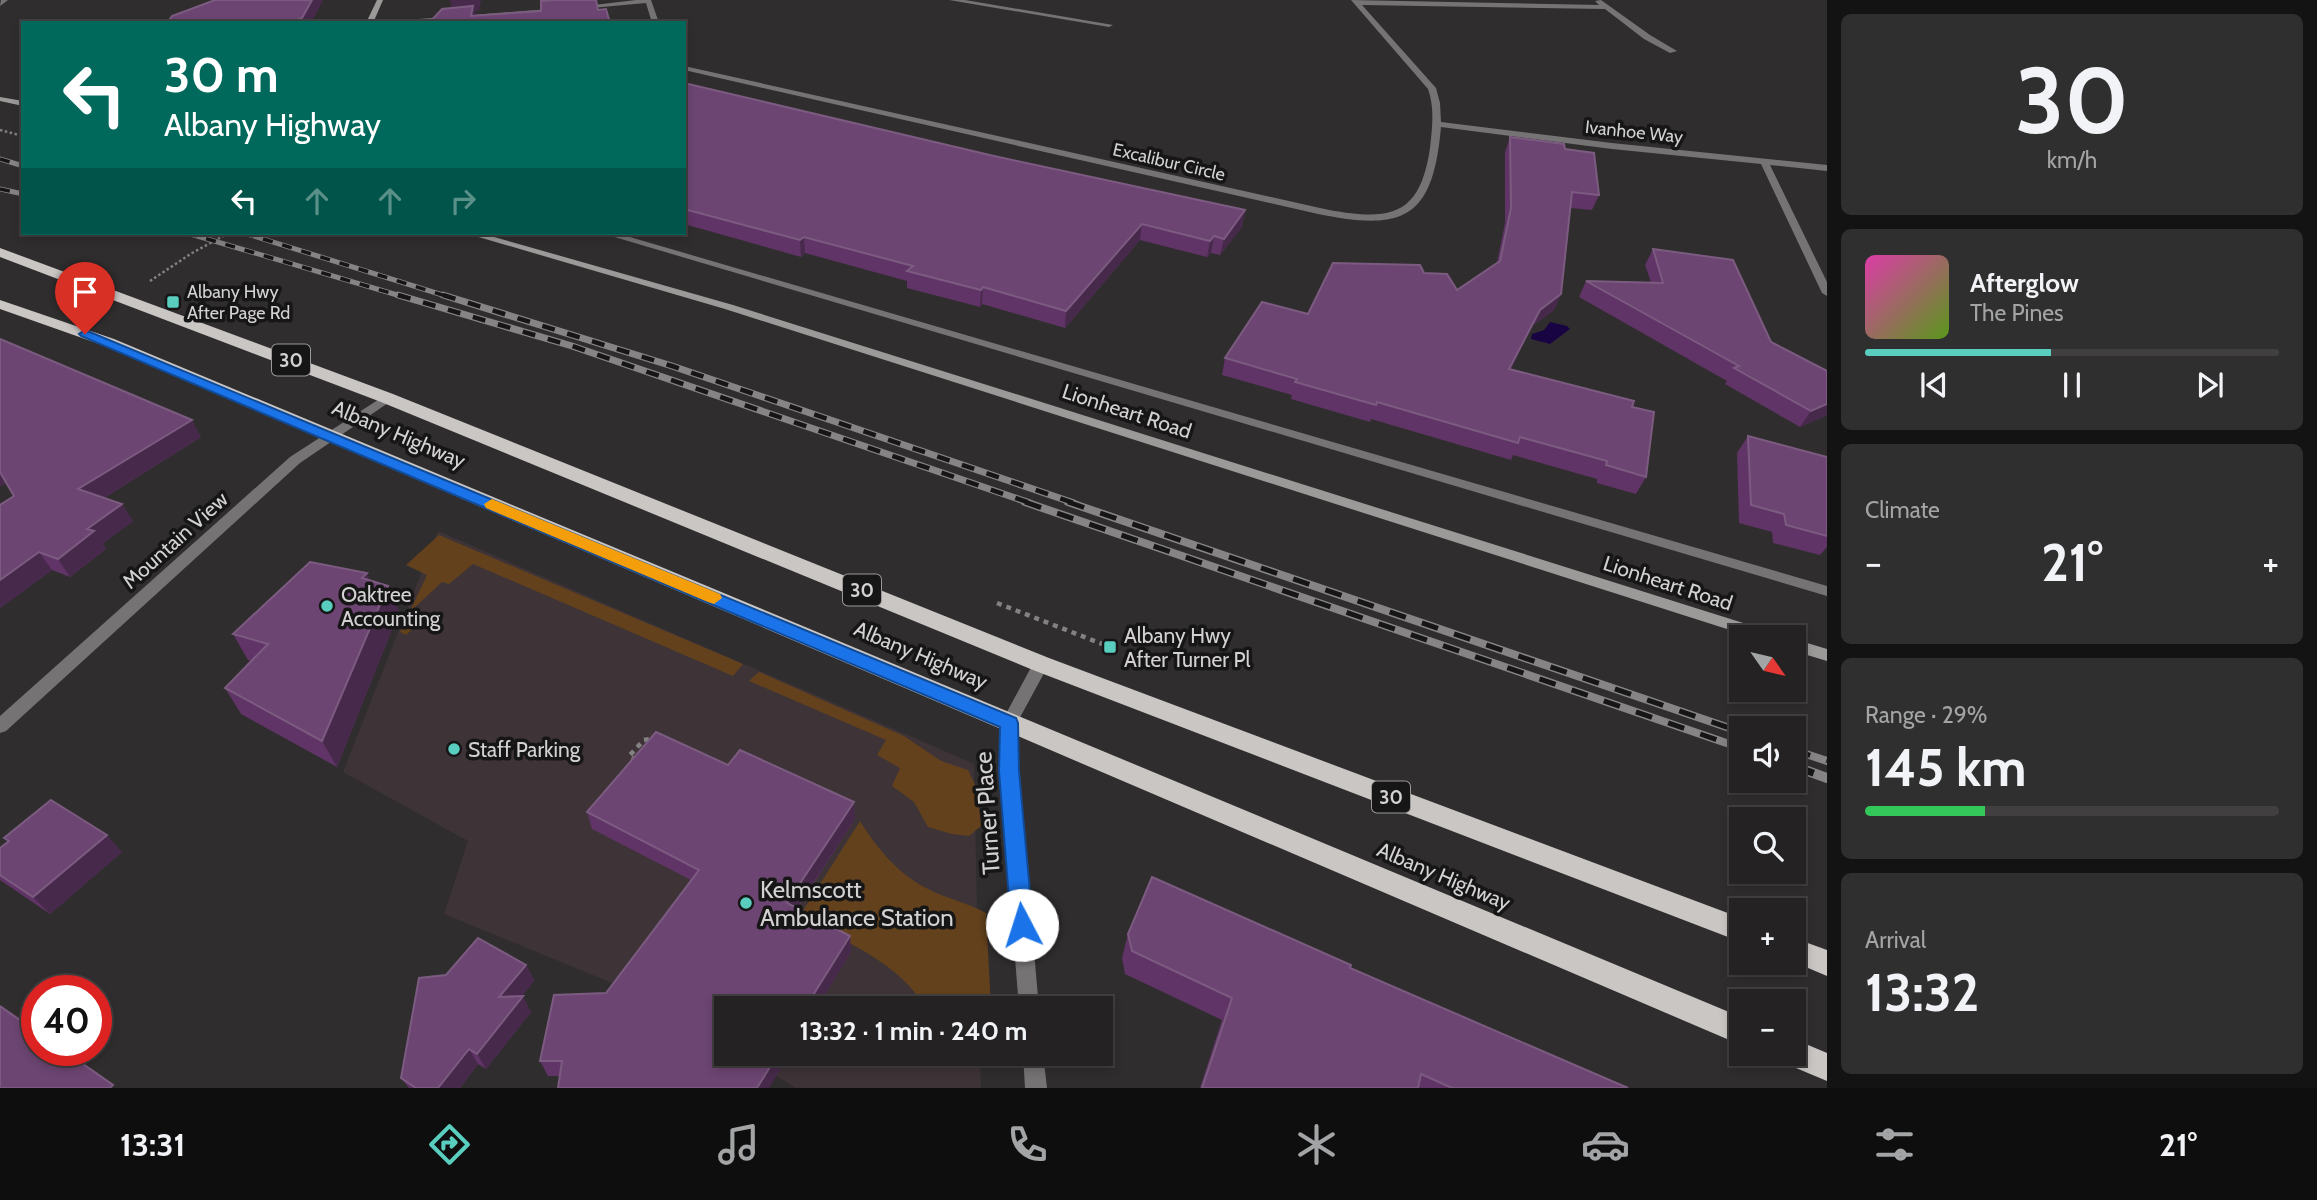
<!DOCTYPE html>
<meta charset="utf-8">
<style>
body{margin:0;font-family:Cabin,sans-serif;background:#302f2f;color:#f1f3f6;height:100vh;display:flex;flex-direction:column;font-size:26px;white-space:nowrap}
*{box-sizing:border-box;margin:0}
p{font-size:23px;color:#a3a4a5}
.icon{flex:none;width:38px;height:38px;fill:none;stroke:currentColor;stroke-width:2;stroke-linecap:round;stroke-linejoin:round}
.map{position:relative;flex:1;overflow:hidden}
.drawer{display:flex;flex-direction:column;gap:14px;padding:14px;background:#141313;width:490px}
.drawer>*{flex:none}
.hud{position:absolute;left:21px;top:21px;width:665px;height:214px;border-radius:0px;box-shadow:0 4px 10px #0003,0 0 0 2px #413f40;background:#00695c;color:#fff;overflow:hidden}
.needle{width:46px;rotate:124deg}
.fabs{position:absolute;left:1729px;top:625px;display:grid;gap:14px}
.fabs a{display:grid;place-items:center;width:77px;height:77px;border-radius:0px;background:#242222;box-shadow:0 4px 10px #0003,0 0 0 2px #413f40;font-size:35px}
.speed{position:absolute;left:21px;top:975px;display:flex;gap:14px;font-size:35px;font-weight:700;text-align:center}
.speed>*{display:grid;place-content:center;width:91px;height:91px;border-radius:50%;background:#242222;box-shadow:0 4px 10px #0003,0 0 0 2px #413f40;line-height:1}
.speed .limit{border:10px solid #d22;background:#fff;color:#111}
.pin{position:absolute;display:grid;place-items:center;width:60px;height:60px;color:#fff;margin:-72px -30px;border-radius:50% 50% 50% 0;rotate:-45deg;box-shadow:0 0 7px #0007}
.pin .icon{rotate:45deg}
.me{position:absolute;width:77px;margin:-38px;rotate:355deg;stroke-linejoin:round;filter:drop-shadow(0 0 5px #0008)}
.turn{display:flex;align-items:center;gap:24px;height:147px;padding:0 28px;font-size:32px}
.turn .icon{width:91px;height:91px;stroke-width:2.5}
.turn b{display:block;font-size:49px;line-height:60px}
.lanes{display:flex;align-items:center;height:66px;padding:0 28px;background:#0003;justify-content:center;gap:35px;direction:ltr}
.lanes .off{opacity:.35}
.big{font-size:52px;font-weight:700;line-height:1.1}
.drawer .widget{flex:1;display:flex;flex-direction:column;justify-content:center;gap:10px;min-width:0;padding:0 24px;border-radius:10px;background:#302f2f}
.drawer .dial{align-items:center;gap:0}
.dial b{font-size:91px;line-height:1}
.song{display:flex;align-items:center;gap:21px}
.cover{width:84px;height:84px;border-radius:10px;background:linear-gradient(135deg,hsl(320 70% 55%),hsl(90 70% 35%))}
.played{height:7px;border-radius:4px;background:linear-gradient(90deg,#59cebf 45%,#413f40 45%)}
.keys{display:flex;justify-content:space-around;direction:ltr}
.heat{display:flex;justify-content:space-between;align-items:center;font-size:38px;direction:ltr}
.charge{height:10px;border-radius:5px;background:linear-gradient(90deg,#34c759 29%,#413f40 0)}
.trip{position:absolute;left:714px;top:996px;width:399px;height:70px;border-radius:0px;background:#242222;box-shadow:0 4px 10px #0003,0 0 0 2px #413f40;font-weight:700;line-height:70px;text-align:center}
.tabs{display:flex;height:112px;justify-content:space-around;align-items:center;background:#0e0e0e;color:#a3a4a5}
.tabs .icon{width:49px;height:49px}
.tabs .active{color:#59cebf}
.tabs b{font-size:32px;color:#f1f3f6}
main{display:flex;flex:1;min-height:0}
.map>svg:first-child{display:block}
.built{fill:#3e3437}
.green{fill:#63411c}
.water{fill:#180442}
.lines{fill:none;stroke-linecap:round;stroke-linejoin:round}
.path-far1{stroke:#838181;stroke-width:2.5;stroke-dasharray:2.5 2.5;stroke-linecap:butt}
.path{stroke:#838181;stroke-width:4.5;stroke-dasharray:5 5;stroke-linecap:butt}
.minor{fill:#757373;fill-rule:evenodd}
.tertiary{fill:#757373;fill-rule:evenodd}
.secondary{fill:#9c9a99;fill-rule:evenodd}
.trunk{fill:#c9c6c4;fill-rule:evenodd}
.rail-far3-casing{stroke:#878485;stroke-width:5}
.rail-far2-casing{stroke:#878485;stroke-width:7}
.rail-far1-casing{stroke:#878485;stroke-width:8}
.rail-casing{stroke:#878485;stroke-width:10}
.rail-far3{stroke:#171616;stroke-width:3.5;stroke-dasharray:10;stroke-linecap:butt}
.rail-far2{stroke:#171616;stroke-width:4.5;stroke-dasharray:13;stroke-linecap:butt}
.rail-far1{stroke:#171616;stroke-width:5;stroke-dasharray:17;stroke-linecap:butt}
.rail{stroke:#171616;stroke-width:7;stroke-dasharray:21;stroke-linecap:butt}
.wall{fill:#603466}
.shaded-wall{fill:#472a4b}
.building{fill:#6c4572;stroke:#7c5b80;stroke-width:2}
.route{fill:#1a73e8;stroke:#114b97;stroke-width:2}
.slow{fill:#f59e0b}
.poi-dot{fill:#59cebf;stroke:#171616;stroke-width:2.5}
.labels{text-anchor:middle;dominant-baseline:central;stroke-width:7;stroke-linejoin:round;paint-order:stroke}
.far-street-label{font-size:18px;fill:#d3d1d1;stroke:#171616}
.far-poi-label{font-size:18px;fill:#d3d1d1;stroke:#171616;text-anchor:start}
.shield{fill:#171616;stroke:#9b9999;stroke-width:2}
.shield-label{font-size:19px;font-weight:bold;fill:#d3d1d1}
.street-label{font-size:21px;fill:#d3d1d1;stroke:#171616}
.poi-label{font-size:21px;fill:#d3d1d1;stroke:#171616;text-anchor:start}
.near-street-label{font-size:24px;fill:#d3d1d1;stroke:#171616}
.near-poi-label{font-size:24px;fill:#d3d1d1;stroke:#171616;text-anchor:start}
</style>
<main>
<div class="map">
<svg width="1827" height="1088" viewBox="0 0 1827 1088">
<rect width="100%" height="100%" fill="#302d2e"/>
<g class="built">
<path d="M438,531l536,233 5,244h-253l-99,-19 -183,-75 24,-73 -125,-69z"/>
<path d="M741,1054h239l1,34h-185z"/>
</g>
<g class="green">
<path d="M439,535l304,129 -10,12 -260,-112 -24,20 -7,-2 -28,26 11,10 -19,17 -6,-3 27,-57 -21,-10z"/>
<path d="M759,672l145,64 37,25 27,9 9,19 4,37 -12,10 -17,-2 -24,-7 -14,-25 -22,-16 8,-18 -23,-13 9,-15 -137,-59z"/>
<path d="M860,821c18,29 39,54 70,69 18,9 38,13 56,23l5,95h-66c-24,-45 -83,-68 -126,-91z"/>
</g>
<path class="water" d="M1550,322l17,4 3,3 -20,15 -19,-5 1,-5 12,-4z"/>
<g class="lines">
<g class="path-far1">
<path d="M0,130l23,6"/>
<path d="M150,281l42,-28 37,-20"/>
</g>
<g class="path">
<path d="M997,603l113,44"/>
<path d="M636,760l-7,-4 15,-16 11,-2"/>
</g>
<g class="minor">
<path d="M8,0l-8,6 1,-6z"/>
<path d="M636,0h15l8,23h-7l-6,-20 -66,6 -3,-2z"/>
<path d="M949,0h16l148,25 -4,2z"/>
<path d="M1351,0l248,5 -4,-4 6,-1 49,35 27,16 -7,2 -26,-14 -39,-30 -243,-4 74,83 4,15 1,19 171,21 215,22v6l-57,-6 57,117v14l-5,-3 -61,-129 -149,-15 -171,-22c-8,90 -35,105 -123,87l-634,-144v-4l645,144c62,11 91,6 101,-62 2,-20 5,-39 -2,-59z"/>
<path d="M562,8l-2,3 -159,12h-35z"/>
<path d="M601,233h15l1211,353v10z"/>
<path d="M387,394l6,4 -2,3 -91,62 -294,268 -6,2v-17l290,-259z"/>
</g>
<g class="tertiary">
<path d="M1041,658l6,2 2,4 -32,59 1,48 21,237h-20l-19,-237 1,-48 34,-63z"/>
<path d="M1023,1054h20l4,34h-22z"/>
</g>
<g class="secondary">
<path d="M377,0h6l-10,23h-7z"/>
<path d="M0,97l23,4v5l-23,-5z"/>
<path d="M465,233h15l253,72 1042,328 3,4h-26l-1027,-328z"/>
<path d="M1794,639l33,10v12l-33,-10z"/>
</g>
<g class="trunk">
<path d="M0,248l393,146 656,264 692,260v24l-708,-272 -652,-268 -381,-145z"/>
<path d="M0,300l114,39 1627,678v28l-1639,-700 -102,-36z"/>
<path d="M1794,938l33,12v26l-33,-14z"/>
<path d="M1794,1039l33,14v28l-43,-18 -4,-9h14z"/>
</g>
<g class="rail-far3-casing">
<g id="rail-far3">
<path d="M0,159l23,7"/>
<path d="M0,189l23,5"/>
<path d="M187,233l217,64"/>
<path d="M244,233l205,64"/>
</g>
</g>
<g class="rail-far2-casing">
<g id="rail-far2">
<path d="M398,295l174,51 458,157"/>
<path d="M443,295l229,71 402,137"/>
</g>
</g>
<g class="rail-far1-casing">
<g id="rail-far1">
<path d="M1025,502l716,246"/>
<path d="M1068,502l673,230"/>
<path d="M1794,750l33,11"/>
</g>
</g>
<g class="rail-casing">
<path id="rail" d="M1794,766l33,12"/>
</g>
<use href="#rail-far3" class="rail-far3"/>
<use href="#rail-far2" class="rail-far2"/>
<use href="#rail-far1" class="rail-far1"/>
<use href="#rail" class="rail"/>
</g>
<g class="wall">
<path d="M684,83l310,73 251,54 -3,17 -22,28 -9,-2 -4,4 -67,-17 -75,88 -83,-24 -2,3 -73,-19v-7l-102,-28 -4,4 -117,-33z"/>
<path d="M1510,137l55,12 34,46 -7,15 -22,-2 -9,86 -7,16 -22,16 -21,43 121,38 14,70 -10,17 -39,-11v-4l-84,-24 -2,5 -140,-41 -1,3 -79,-23 1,-4 -70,-20 3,-17 83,-44 116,-41 33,17 40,-27 8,-40v-71z"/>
<path d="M1653,249l118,93 56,73 -27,12 -75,-43 2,-3 -148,-84 7,-16 65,1 -6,-17z"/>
<path d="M0,339l201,98 -97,61 29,23 -31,23 4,5 -36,28 -18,-7 -52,38v-103l14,-9 -7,-13 -7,3z"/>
<path d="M1748,436l79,21v90l-7,8 -47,-12 -1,-11 -33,-9 -2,-70z"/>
<path d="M367,573l3,8 18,5 11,26 -62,155 -96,-53 -16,-26 26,-27 -3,-1 -15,-26z"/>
<path d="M728,765l127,54 -58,90 53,27 1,16 -291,124h-12l-8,-15 66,-68 85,-113 -99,-51 -5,-17z"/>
<path d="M4,838l118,14 -72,62 -50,-34v-32l8,-6z"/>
<path d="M1128,934l222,34 278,120h-428l22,-68 -97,-46 -3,-16z"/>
<path d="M526,965l8,16 -12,15 9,16 -45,57 -8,-5 -18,24h-51l-8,-10z"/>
</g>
<g class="shaded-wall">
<path d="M312,0h11l-12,23h-21z"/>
<path d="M450,0h31l-2,11h-4l2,8 -24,-6z"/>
<path d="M1245,210l-3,17 -22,28 4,-16z"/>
<path d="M1142,224l-2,16 -75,88 1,-17z"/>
<path d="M1214,236l-3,17 -4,4 3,-16z"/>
<path d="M804,237l1,16 -4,4 -1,-17z"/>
<path d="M983,287l-1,17 -2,3 1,-17z"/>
<path d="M1561,294l-7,16 -22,16 -30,60 7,-17 31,-59z"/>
<path d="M1827,404v11l-27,12 11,-16z"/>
<path d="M192,420l9,17 -112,70 -11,-18z"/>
<path d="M0,471l8,11 -8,4z"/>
<path d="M122,504l11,17 -31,23 4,5 -36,28 -12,-18 29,-30z"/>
<path d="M39,552l13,18 -52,38v-28z"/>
<path d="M367,573l12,26 -17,-21z"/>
<path d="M388,586l11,26 -62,155 -15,-26z"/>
<path d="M854,802l1,17 -66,101 -2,-17z"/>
<path d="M107,835l15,17 -72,62 -17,-17z"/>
<path d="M850,936l1,16 -34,56h-12z"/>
<path d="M526,965l8,16 -26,32 -9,-16z"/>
<path d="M523,996l8,16 -45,57 -9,-15z"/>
<path d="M469,1049l9,15 -18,24h-22z"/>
<path d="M778,1054h12l-21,34h-12z"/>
</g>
<g class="building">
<path d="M215,0h97l-10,18 -12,5h-123l5,-7z"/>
<path d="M553,0h43l2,10 8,-1 4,14h-181l13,-14 31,-3 -2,10 70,-5v-10z"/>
<path d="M684,83l310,73 251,54 -21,29 -10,-3 -4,5 -68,-17 -76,87 -83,-24 -2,3 -74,-19 6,-5 -109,-29 -4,3 -116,-31z"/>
<path d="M1510,137l54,7 1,5 29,4 5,42 -27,-3 -11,102 -21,16 -31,59 125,32 -2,6 22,5 -8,65 -40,-12 1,-4 -87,-24 -2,6 -141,-41 -1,3 -81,-23 2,-3 -72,-21 37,-56 46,12 25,-51 87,2 4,8 23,1 10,16 43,-29 11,-53z"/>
<path d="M1653,249l80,11 38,82 56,29v33l-16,7 -77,-43 5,-2 -153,-85 77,2z"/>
<path d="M0,339l192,81 -114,69 44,15 -35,25 7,2 -36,28 -19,-7 -39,28v-75l14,-9 -14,-24z"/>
<path d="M1748,436l79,21v79l-41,-11 -2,-11 -33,-9z"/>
<path d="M310,562l57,11 -5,5 26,8 -66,155 -97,-53 43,-44 -35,-10z"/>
<path d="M656,732l72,33 12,-15 114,52 -67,101 63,33 -45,72h-79v46h52l-21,34h-199l4,-27h-22l14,-66 52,-2 93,-123 -112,-58z"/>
<path d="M51,800l56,35 -74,62 -33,-22v-27l9,-7 -5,-3z"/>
<path d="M1152,877l199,88 -1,3 278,120h-176l-31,-14 -3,14h-216l30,-90 -100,-47 -4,-17z"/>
<path d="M478,938l48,27 -27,32 24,-1 -46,58 -8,-5 -31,39h-22l-15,-10 18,-100 27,-3z"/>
<path d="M0,1006l37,26v18h26l50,35 -3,3h-110z"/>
</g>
<path class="route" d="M85,330l931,388 2,5 1,48 14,154 -4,7 -7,3 -8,-3 -3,-7 -12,-154 1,-44 -919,-391 -2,-2z"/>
<path class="slow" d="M492,499l228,95 2,4 -8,6 -6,-2 -222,-94 -2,-4z"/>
<g class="poi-dot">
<rect x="166" y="295" width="14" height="14" rx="3.5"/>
<circle cx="327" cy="606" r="7"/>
<rect x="1103" y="640" width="14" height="14" rx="3.5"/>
<circle cx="454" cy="749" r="7"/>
<circle cx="746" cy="903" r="7"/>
</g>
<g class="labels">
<g class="far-street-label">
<text transform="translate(1634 132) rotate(6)">Ivanhoe Way</text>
<text transform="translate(1169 162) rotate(13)">Excalibur Circle</text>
</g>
<g class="far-poi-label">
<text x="187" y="292">Albany Hwy<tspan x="187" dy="21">After Page Rd</tspan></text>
</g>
<g class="shield">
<rect x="272" y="344.5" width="38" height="31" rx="5"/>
<rect x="843" y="574.5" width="38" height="31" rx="5"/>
<rect x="1372" y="781.5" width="38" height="31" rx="5"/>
</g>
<g class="shield-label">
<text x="291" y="360">30</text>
<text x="862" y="590">30</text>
<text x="1391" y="797">30</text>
</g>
<g class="street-label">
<text transform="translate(1127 411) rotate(18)">Lionheart Road</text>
<text transform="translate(399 434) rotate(23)">Albany Highway</text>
<text transform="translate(175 540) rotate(-42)">Mountain View</text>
<text transform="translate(1668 583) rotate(18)">Lionheart Road</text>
<text transform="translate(921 655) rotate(23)">Albany Highway</text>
<text transform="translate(1444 876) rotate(23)">Albany Highway</text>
</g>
<g class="poi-label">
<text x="341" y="594">Oaktree<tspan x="341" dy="24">Accounting</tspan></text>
<text x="1124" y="635">Albany Hwy<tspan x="1124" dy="24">After Turner Pl</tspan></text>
<text x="468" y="749">Staff Parking</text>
</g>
<g class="near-street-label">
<text transform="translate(987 813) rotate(-94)">Turner Place</text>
</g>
<g class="near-poi-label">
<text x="760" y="889">Kelmscott<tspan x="760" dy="28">Ambulance Station</tspan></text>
</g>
</g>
</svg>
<div class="fabs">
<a><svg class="needle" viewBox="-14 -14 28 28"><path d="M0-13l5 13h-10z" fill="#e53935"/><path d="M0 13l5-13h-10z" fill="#a3a4a5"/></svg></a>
<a><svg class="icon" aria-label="sound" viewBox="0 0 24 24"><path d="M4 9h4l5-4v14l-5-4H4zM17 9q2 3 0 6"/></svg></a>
<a><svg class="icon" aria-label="search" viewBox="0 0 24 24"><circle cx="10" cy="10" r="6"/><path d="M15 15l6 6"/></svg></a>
<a>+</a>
<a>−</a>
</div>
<div class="speed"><div class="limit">40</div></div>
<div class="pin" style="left:85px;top:334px;background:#d93025"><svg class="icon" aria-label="arrive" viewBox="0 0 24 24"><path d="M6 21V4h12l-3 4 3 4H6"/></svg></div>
<svg class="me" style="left:1022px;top:925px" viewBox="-20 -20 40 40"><circle r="19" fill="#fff"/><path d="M0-13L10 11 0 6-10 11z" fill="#1a73e8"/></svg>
<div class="trip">13:32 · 1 min · 240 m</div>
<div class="hud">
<div class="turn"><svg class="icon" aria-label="left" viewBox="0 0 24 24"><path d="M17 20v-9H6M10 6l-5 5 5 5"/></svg><div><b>30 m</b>Albany Highway</div></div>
<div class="lanes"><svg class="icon" aria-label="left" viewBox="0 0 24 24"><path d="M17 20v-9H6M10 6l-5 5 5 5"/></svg><svg class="icon off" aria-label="ahead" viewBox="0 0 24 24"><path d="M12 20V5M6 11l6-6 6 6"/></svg><svg class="icon off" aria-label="ahead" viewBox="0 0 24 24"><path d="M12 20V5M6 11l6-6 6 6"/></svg><svg class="icon off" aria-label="right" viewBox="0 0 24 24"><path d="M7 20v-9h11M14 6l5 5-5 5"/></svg></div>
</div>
</div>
<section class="drawer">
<div class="widget dial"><b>30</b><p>km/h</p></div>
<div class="widget">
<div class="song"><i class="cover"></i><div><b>Afterglow</b><p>The Pines</p></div></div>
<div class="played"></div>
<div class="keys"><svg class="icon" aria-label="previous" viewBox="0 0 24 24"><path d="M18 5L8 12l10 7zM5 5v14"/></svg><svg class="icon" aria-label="pause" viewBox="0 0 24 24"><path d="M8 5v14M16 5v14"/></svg><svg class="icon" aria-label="next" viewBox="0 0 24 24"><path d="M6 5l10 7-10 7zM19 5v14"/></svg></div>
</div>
<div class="widget"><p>Climate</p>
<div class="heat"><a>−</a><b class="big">21°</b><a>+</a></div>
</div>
<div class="widget"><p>Range · 29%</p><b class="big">145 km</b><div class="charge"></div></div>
<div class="widget"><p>Arrival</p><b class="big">13:32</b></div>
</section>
</main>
<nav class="tabs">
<b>13:31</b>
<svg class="icon active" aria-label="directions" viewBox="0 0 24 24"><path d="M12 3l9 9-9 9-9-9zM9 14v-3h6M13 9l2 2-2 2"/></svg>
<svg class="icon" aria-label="music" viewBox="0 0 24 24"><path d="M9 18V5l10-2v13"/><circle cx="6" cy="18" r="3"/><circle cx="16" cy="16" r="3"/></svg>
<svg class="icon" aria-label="phone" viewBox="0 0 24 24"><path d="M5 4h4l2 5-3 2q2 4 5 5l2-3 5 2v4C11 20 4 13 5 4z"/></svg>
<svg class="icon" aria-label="climate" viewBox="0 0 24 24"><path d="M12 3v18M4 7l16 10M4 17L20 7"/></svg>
<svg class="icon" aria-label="car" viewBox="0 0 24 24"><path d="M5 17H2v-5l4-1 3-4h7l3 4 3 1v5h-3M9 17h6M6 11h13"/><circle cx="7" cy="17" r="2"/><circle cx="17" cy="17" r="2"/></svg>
<svg class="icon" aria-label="filters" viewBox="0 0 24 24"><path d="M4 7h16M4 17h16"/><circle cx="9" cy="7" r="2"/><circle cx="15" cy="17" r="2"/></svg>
<b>21°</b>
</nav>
